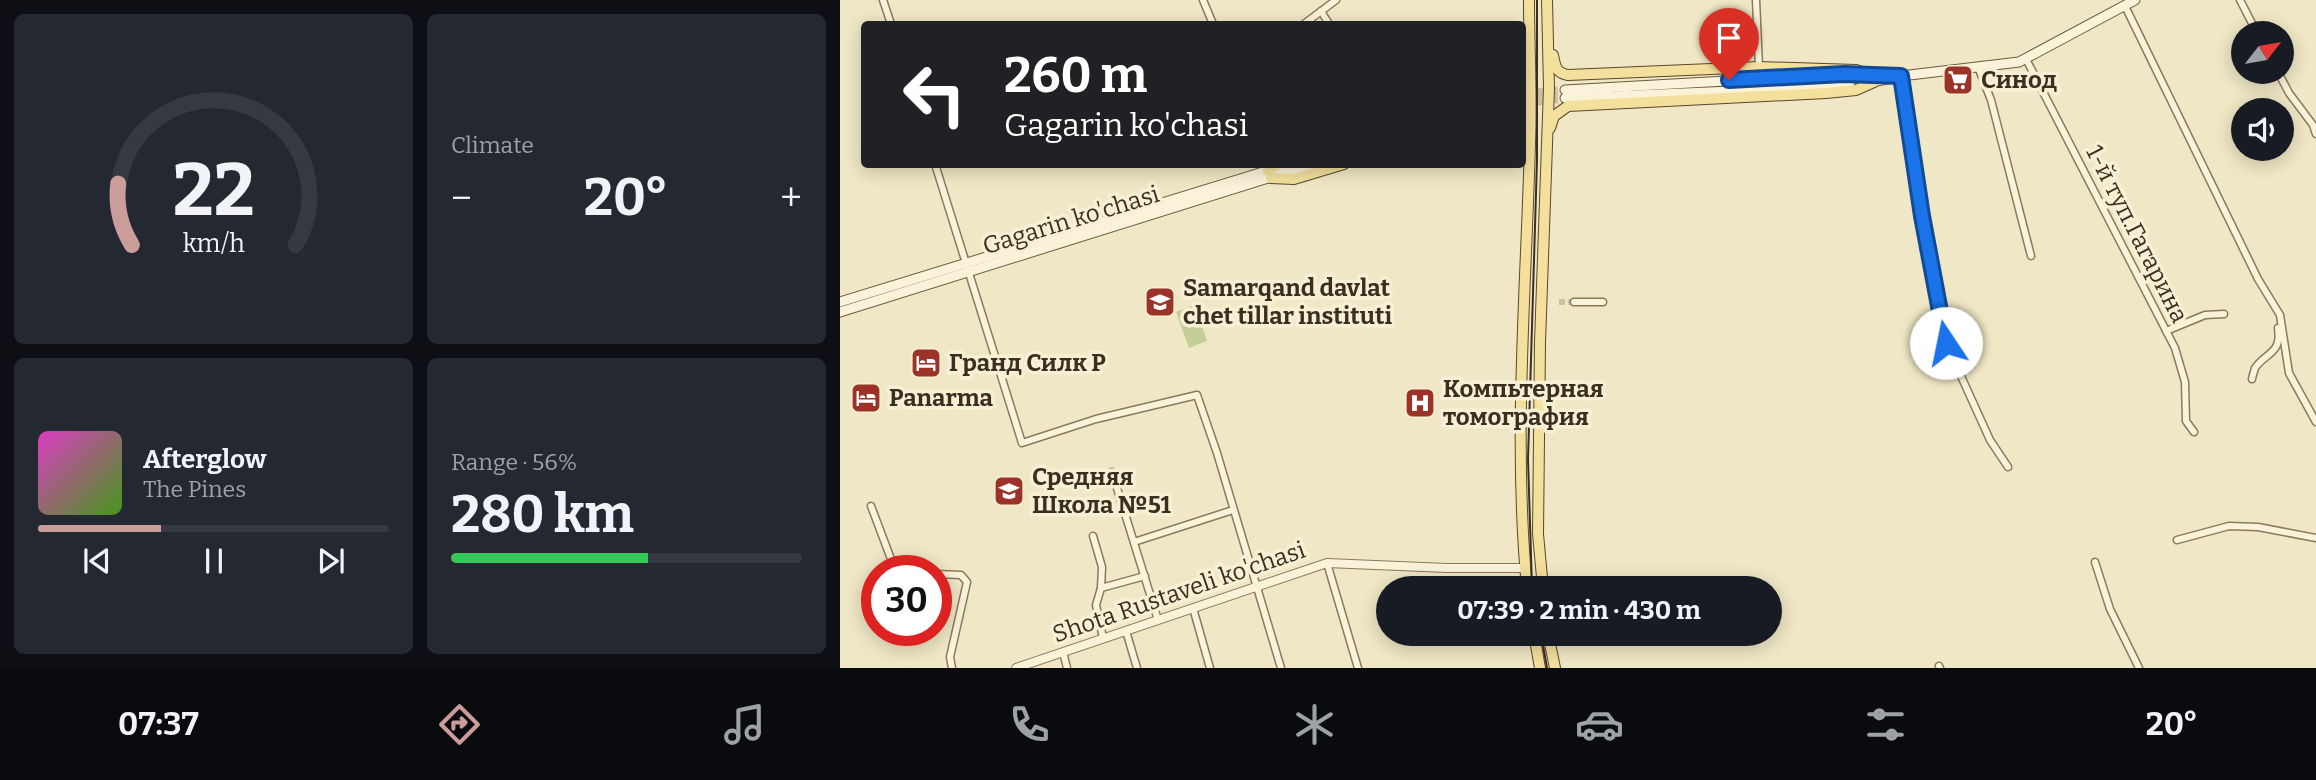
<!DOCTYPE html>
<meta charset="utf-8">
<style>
body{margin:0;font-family:Bitter,serif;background:#242831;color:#f1f3f6;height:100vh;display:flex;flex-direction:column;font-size:26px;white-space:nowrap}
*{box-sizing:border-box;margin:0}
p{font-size:23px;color:#9ea1a6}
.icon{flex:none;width:38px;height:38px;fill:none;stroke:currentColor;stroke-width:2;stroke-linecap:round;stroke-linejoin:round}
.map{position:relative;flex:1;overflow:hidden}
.drawer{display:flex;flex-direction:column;gap:14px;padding:14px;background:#0d0f14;width:840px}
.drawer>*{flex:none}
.hud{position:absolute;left:21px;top:21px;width:665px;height:147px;border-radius:7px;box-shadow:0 4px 18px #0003;background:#202124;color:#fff;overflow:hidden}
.needle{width:46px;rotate:59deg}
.tools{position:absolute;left:1391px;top:21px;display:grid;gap:14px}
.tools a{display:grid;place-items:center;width:63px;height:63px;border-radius:50%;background:#171b24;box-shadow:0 4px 18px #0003;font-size:35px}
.speed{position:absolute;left:21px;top:555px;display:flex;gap:14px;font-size:35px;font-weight:700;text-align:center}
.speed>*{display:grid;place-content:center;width:91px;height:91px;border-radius:50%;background:#171b24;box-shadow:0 4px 18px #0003;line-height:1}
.speed .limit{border:10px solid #d22;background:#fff;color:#111}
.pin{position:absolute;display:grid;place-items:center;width:60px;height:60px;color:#fff;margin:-72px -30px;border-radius:50% 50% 50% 0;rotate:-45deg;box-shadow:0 0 7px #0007}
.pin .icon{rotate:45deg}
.me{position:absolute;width:77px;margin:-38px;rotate:349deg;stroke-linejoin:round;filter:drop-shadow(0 0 5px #0008)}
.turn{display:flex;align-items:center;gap:24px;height:147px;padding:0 28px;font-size:32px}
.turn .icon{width:91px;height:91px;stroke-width:2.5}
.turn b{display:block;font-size:49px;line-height:60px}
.big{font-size:52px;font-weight:700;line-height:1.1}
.drawer .widget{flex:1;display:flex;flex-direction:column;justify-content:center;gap:10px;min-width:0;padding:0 24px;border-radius:10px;background:#242831}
.drawer .dial{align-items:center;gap:0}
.dial svg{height:182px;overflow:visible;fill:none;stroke:#363941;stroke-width:7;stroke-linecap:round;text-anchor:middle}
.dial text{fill:#f1f3f6;stroke:none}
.song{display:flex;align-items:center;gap:21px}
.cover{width:84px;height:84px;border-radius:10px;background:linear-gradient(135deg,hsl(310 70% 55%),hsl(100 70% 35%))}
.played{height:7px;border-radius:4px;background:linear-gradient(90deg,#cb9d9a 35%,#363941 35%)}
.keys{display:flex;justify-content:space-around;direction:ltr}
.heat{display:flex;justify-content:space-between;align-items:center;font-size:38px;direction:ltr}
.charge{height:10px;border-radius:5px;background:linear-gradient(90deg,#34c759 56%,#363941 0)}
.drawer .tiles{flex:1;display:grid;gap:14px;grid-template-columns:repeat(2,1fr)}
.trip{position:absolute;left:536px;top:576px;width:406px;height:70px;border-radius:35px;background:#171b24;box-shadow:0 4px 18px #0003;font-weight:700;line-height:70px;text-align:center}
.tab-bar{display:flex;height:112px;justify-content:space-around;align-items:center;background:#090b0e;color:#9ea1a6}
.tab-bar .icon{width:49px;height:49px}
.tab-bar .on{color:#cb9d9a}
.tab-bar b{font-size:32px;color:#f1f3f6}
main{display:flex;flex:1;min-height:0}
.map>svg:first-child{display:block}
.green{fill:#c3ce99}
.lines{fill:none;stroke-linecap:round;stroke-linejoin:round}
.minor-tunnel{stroke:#cbc2a4;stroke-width:6;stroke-dasharray:6 3;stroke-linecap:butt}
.secondary-tunnel{stroke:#cbc2a4;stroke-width:9;stroke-dasharray:9 4.5;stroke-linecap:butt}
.minor-casing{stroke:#8b795b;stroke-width:9}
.tertiary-casing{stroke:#8b795b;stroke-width:10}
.secondary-casing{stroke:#6d5a3e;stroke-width:11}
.primary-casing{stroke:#59462f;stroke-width:12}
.minor{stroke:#faf3d9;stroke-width:6}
.tertiary{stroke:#faf3d9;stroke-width:8}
.secondary{stroke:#faf3d9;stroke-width:9}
.primary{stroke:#f3e09d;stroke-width:10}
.tram{stroke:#3b2f1f;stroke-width:2}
.route-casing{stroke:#114b97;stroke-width:18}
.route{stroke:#1a73e8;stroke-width:12}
.labels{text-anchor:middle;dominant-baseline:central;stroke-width:7;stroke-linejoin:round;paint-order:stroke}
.poi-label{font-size:24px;font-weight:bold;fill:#3b2f1f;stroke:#f7f0d5;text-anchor:start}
.street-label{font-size:24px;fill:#3b2f1f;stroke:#f7f0d5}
</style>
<main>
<section class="drawer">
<div class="tiles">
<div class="widget dial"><svg viewBox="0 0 100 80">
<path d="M14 69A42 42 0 1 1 86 69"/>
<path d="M14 69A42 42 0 0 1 8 42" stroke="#cb9d9a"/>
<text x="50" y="56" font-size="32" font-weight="700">22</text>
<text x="50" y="72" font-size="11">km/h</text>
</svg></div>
<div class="widget"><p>Climate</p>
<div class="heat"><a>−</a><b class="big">20°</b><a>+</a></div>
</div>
<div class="widget">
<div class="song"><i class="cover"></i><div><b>Afterglow</b><p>The Pines</p></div></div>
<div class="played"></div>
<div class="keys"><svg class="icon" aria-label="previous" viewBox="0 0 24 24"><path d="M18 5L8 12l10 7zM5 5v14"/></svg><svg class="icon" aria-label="pause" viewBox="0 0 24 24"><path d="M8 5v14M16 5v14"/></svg><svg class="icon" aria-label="next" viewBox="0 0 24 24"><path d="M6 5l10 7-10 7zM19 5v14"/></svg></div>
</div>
<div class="widget"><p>Range · 56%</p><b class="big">280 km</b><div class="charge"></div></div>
</div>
</section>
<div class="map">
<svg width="1476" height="668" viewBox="0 0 1476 668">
<rect width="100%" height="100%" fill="#efe7c5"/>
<path class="green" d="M355,305l12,36 -18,7 -13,-36z"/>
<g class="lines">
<path class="minor-tunnel" d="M719,302h15"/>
<g class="secondary-tunnel">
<path d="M682,94l43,-4"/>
<path d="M682,103l43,-5"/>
</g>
<g class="minor-casing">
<g id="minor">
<path d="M43,0l8,24"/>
<path d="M363,0l10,24"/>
<path d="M916,0l3,67"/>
<path d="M1400,0l17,33"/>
<path d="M1285,6l133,273 22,36 9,58 27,49"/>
<path d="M481,11l8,13"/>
<path d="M464,24l32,-24"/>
<path d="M1186,59l149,289 10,34 1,39 8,11"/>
<path d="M1138,67l13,33 40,156"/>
<path d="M1438,72l11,21 24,32 3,9"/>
<path d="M1061,76l21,141 24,126 44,97 18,27"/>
<path d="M95,164l87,279 74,-24 101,-24 20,58 64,215"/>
<path d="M734,302h29"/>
<path d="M1326,331l39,-16 19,-1"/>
<path d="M1412,379c0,-1 3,-11 3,-11 11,-16 27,-14 23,-40"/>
<path d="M272,472l46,148"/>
<path d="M31,506l23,61 12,3"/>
<path d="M253,536l9,31 -1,21 -5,17 7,33"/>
<path d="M1337,540l52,-14 29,1 58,11"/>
<path d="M294,542l99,-32"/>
<path d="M1255,562l15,47 29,59"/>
<path d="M487,563l31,105"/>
<path d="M96,574l25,1 6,7 -17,75 2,11"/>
<path d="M261,588l44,-12"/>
<path d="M353,608l17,60"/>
<path d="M286,631l11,37"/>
<path d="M223,652l4,16"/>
<path d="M1099,666l1,2"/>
</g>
</g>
<g class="tertiary-casing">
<path id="tertiary" d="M176,668l311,-105 120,5h77"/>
</g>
<g class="secondary-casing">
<g id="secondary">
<path d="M1027,83l34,-7 118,-14 116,-62"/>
<path d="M725,90l285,-16"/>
<path d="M725,98l285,-12"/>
<path d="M0,302l449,-138"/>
<path d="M0,312l473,-148"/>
</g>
</g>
<g class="primary-casing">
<g id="primary">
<path d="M713,55c2,11 3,18 15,20l191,-8 97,3 15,5"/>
<path d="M710,128l4,-12 14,-10 258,-13 30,-3 18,-8"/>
<path d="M428,171l10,-7"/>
<path d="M431,178l23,1 50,-15"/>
<path d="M687,588c-14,-148 -1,-296 3,-445 2,-47 -1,-95 -1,-143"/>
<path d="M703,588l-5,-54 2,-192 9,-254 -2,-88"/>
<path d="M694,634l6,34"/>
<path d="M708,634l7,34"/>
</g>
</g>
<use href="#minor" class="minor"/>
<use href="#tertiary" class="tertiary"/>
<use href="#secondary" class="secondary"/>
<use href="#primary" class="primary"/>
<g class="tram">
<path d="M692,588l-4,-129 9,-299v-160"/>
<path d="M701,634l6,34"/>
</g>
</g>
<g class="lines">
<g class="route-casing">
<path id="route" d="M889,80l115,-6 57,2 21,140 24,127"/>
</g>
<use href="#route" class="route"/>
</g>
<defs>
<g id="supermarket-square" transform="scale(1.575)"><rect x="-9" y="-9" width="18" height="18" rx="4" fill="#9c3329" stroke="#f7f0d5"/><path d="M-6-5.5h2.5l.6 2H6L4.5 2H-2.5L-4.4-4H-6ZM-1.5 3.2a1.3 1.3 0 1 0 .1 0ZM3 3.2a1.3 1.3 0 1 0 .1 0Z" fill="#fff"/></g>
<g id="university-square" transform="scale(1.575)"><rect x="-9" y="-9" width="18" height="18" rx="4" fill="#9c3329" stroke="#f7f0d5"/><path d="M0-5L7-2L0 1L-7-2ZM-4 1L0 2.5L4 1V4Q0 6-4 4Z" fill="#fff"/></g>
<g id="hotel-square" transform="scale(1.575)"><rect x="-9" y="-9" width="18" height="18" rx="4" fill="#9c3329" stroke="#f7f0d5"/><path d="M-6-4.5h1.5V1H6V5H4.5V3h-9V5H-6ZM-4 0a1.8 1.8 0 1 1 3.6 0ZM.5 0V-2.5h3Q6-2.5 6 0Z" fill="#fff"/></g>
<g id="hospital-square" transform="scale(1.575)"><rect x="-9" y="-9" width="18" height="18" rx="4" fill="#9c3329" stroke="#f7f0d5"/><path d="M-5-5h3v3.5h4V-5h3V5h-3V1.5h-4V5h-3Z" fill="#fff"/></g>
<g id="school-square" transform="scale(1.575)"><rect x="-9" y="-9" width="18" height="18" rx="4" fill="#9c3329" stroke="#f7f0d5"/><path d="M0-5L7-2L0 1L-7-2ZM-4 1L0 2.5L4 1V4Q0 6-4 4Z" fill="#fff"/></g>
</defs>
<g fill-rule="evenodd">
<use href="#supermarket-square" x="1118" y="80"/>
<use href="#university-square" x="320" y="302"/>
<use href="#hotel-square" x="86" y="363"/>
<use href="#hotel-square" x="26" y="398"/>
<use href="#hospital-square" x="580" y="403"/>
<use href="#school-square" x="169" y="491"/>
</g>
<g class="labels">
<g class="poi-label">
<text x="1141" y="80">Синод</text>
<text x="343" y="288">Samarqand davlat<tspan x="343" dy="28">chet tillar instituti</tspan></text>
<text x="109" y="363">Гранд Силк Р</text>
<text x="603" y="389">Компьтерная<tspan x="603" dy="28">томография</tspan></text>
<text x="49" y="398">Panarma</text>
<text x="192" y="477">Средняя<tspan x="192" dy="28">Школа №51</tspan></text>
</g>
<g class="street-label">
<text transform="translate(231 220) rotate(-17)">Gagarin ko'chasi</text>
<text transform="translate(1297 234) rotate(63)">1-й туп.Гагарина</text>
<text transform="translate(339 592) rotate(-19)">Shota Rustaveli ko'chasi</text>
</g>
</g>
</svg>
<div class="tools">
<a><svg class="needle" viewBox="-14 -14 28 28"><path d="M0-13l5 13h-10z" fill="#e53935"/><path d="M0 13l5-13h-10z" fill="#9ea1a6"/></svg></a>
<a><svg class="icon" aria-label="sound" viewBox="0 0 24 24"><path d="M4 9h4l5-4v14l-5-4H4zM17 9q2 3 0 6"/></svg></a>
</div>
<div class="speed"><div class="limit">30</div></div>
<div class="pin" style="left:889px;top:80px;background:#d93025"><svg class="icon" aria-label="arrive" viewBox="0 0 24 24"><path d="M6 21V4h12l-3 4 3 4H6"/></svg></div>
<svg class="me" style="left:1106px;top:343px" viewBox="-20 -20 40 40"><circle r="19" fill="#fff"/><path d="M0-13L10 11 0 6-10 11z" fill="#1a73e8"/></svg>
<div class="trip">07:39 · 2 min · 430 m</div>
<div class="hud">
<div class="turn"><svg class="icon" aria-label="left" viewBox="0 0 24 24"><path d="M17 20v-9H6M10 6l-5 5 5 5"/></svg><div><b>260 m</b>Gagarin ko'chasi</div></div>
</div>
</div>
</main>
<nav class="tab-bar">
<b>07:37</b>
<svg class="icon on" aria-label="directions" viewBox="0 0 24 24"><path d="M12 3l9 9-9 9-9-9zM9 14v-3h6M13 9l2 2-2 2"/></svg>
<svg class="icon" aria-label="music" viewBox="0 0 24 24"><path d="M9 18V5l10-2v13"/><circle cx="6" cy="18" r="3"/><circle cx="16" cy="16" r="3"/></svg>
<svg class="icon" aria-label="phone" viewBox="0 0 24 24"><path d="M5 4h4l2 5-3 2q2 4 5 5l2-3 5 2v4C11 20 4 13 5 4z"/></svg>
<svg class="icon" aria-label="climate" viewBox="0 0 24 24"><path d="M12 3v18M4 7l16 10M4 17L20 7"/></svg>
<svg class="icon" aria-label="car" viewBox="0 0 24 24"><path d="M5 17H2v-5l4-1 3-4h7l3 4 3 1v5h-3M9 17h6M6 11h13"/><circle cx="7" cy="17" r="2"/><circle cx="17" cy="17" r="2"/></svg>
<svg class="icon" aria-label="filters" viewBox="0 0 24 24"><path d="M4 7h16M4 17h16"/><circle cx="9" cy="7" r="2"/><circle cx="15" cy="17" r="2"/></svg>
<b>20°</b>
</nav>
